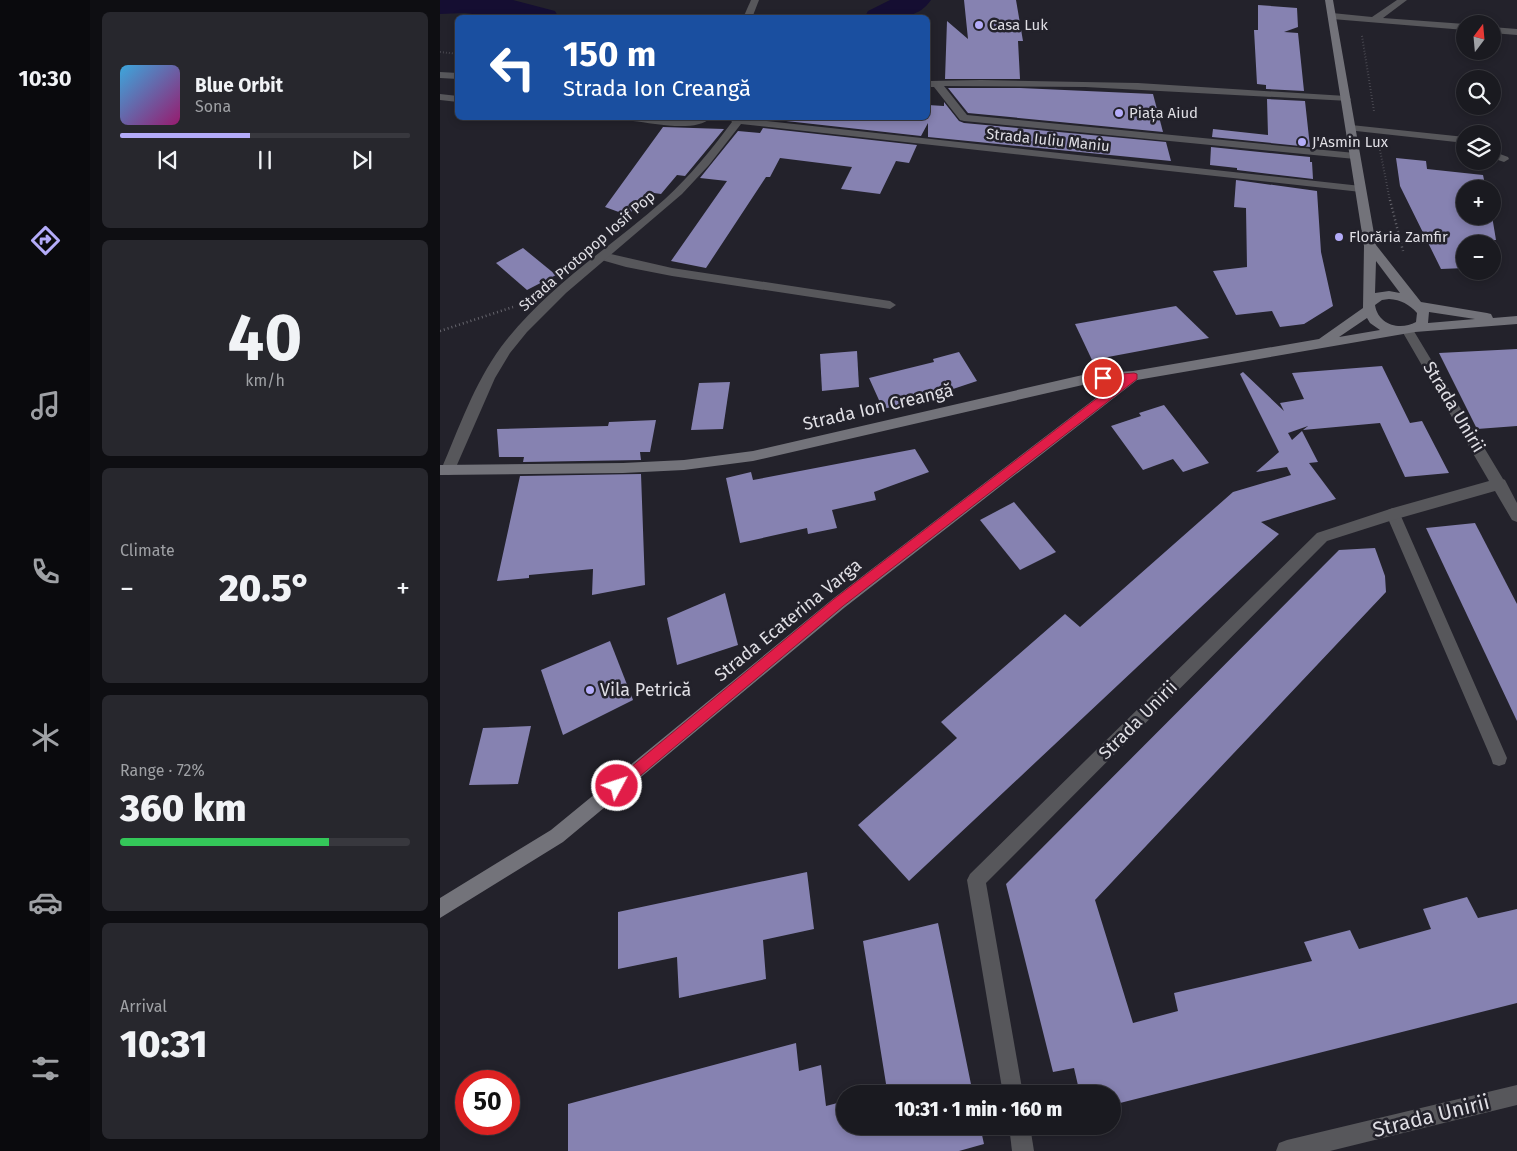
<!DOCTYPE html>
<meta charset="utf-8">
<style>
body{margin:0;font-family:"Fira Sans",sans-serif;background:#27272d;color:#f1f3f6;height:100vh;display:flex;flex-direction:column;font-size:19px;white-space:nowrap}
*{box-sizing:border-box;margin:0}
p{font-size:16px;color:#9fa1a5}
.icon{flex:none;width:28px;height:28px;fill:none;stroke:currentColor;stroke-width:2;stroke-linecap:round;stroke-linejoin:round}
.map{position:relative;flex:1;overflow:hidden}
.details{display:flex;flex-direction:column;gap:12px;padding:12px;background:#0e0e12;width:350px}
.details>*{flex:none}
.guide{position:absolute;left:15px;top:15px;width:475px;height:105px;border-radius:8px;box-shadow:0 2px 8px #0003,0 0 0 1px #38383e;background:#1a4fa0;color:#fff;overflow:hidden}
.needle{width:32px;rotate:16deg}
.controls{position:absolute;left:1016px;top:15px;display:grid;gap:10px}
.controls a{display:grid;place-items:center;width:45px;height:45px;border-radius:50%;background:#1a1a20;box-shadow:0 2px 8px #0003,0 0 0 1px #38383e;font-size:25px}
.speed{position:absolute;left:15px;top:1070px;display:flex;gap:10px;font-size:25px;font-weight:700;text-align:center}
.speed>*{display:grid;place-content:center;width:65px;height:65px;border-radius:50%;background:#1a1a20;box-shadow:0 2px 8px #0003,0 0 0 1px #38383e;line-height:1}
.speed .limit{border:8px solid #d22;background:#fff;color:#111}
.pin{position:absolute;display:grid;place-items:center;width:42px;height:42px;color:#fff;margin:-21px;border:2px solid #fff;border-radius:50%;box-shadow:0 1px 5px #0007}
.me{position:absolute;width:55px;margin:-28px;rotate:50deg;stroke-linejoin:round;filter:drop-shadow(0 0 4px #0008)}
.turn{display:flex;align-items:center;gap:18px;height:105px;padding:0 25px;font-size:22px}
.turn .icon{width:65px;height:65px;stroke-width:2.5}
.turn b{display:block;font-size:35px;line-height:42px}
.big{font-size:38px;font-weight:800;line-height:1.1}
.details .widget{flex:1;display:flex;flex-direction:column;justify-content:center;gap:8px;min-width:0;padding:0 18px;border-radius:8px;background:#27272d}
.details .dial{align-items:center;gap:0}
.dial b{font-size:65px;line-height:1}
.song{display:flex;align-items:center;gap:15px}
.cover{width:60px;height:60px;border-radius:8px;background:linear-gradient(135deg,hsl(200 70% 55%),hsl(320 70% 35%))}
.played{height:5px;border-radius:2px;background:linear-gradient(90deg,#b4acf9 45%,#38383e 45%)}
.keys{display:flex;justify-content:space-around;direction:ltr}
.heat{display:flex;justify-content:space-between;align-items:center;font-size:28px;direction:ltr}
.charge{height:8px;border-radius:4px;background:linear-gradient(90deg,#34c759 72%,#38383e 0)}
.trip{position:absolute;left:396px;top:1085px;width:285px;height:50px;border-radius:25px;background:#1a1a20;box-shadow:0 2px 8px #0003,0 0 0 1px #38383e;font-weight:800;line-height:50px;text-align:center}
main{display:flex;flex:1;min-height:0}
.dock{display:flex;flex-direction:column;width:90px;justify-content:space-around;align-items:center;background:#0a0a0d;color:#9fa1a5}
.dock .icon{width:35px;height:35px}
.dock .active{color:#b4acf9}
.dock b{font-size:22px;color:#f1f3f6}
.map>svg:first-child{display:block}
.lines{fill:none;stroke-linecap:round;stroke-linejoin:round}
.river{fill:#150e32;fill-rule:evenodd}
.building{fill:#8682b1}
.path-far1{stroke:#67666e;stroke-width:2;stroke-dasharray:0.5 2.5;stroke-linecap:butt}
.path{stroke:#67666e;stroke-width:2.5;stroke-dasharray:1 3;stroke-linecap:butt}
.lane{fill:#57575b;fill-rule:evenodd}
.street{fill:#57575b;fill-rule:evenodd}
.secondary{fill:#73737a;fill-rule:evenodd}
.route{fill:#e11d48;stroke:#92132f}
.poi-dot{fill:#b4acf9;stroke:#23222b;stroke-width:2}
.labels{text-anchor:middle;dominant-baseline:central;stroke-width:5;stroke-linejoin:round;paint-order:stroke}
.far-poi-label{font-size:15px;fill:#dfdee4;stroke:#23222b;text-anchor:start}
.far-street-label{font-size:15px;fill:#dfdee4;stroke:#23222b}
.street-label{font-size:18px;fill:#dfdee4;stroke:#23222b}
.poi-label{font-size:18px;fill:#dfdee4;stroke:#23222b;text-anchor:start}
.near-street-label{font-size:21px;fill:#dfdee4;stroke:#23222b}
</style>
<main>
<nav class="dock">
<b>10:30</b>
<svg class="icon active" aria-label="directions" viewBox="0 0 24 24"><path d="M12 3l9 9-9 9-9-9zM9 14v-3h6M13 9l2 2-2 2"/></svg>
<svg class="icon" aria-label="music" viewBox="0 0 24 24"><path d="M9 18V5l10-2v13"/><circle cx="6" cy="18" r="3"/><circle cx="16" cy="16" r="3"/></svg>
<svg class="icon" aria-label="phone" viewBox="0 0 24 24"><path d="M5 4h4l2 5-3 2q2 4 5 5l2-3 5 2v4C11 20 4 13 5 4z"/></svg>
<svg class="icon" aria-label="climate" viewBox="0 0 24 24"><path d="M12 3v18M4 7l16 10M4 17L20 7"/></svg>
<svg class="icon" aria-label="car" viewBox="0 0 24 24"><path d="M5 17H2v-5l4-1 3-4h7l3 4 3 1v5h-3M9 17h6M6 11h13"/><circle cx="7" cy="17" r="2"/><circle cx="17" cy="17" r="2"/></svg>
<svg class="icon" aria-label="filters" viewBox="0 0 24 24"><path d="M4 7h16M4 17h16"/><circle cx="9" cy="7" r="2"/><circle cx="15" cy="17" r="2"/></svg>
</nav>
<section class="details">
<div class="widget">
<div class="song"><i class="cover"></i><div><b>Blue Orbit</b><p>Sona</p></div></div>
<div class="played"></div>
<div class="keys"><svg class="icon" aria-label="previous" viewBox="0 0 24 24"><path d="M18 5L8 12l10 7zM5 5v14"/></svg><svg class="icon" aria-label="pause" viewBox="0 0 24 24"><path d="M8 5v14M16 5v14"/></svg><svg class="icon" aria-label="next" viewBox="0 0 24 24"><path d="M6 5l10 7-10 7zM19 5v14"/></svg></div>
</div>
<div class="widget dial"><b>40</b><p>km/h</p></div>
<div class="widget"><p>Climate</p>
<div class="heat"><a>−</a><b class="big">20.5°</b><a>+</a></div>
</div>
<div class="widget"><p>Range · 72%</p><b class="big">360 km</b><div class="charge"></div></div>
<div class="widget"><p>Arrival</p><b class="big">10:31</b></div>
</section>
<div class="map">
<svg width="1077" height="1151" viewBox="0 0 1077 1151">
<rect width="100%" height="100%" fill="#23222b"/>
<g class="lines">
<g class="river">
<path d="M0,0h73l42,11 4,7h-57l-37,-5 -25,1z"/>
<path d="M450,0h41c-15,22 -43,18 -67,18l4,-7z"/>
</g>
</g>
<g class="building">
<path d="M524,0h52l7,41h-5l2,38h-75l2,-58 21,18z"/>
<path d="M818,5l39,3 1,19 -14,5 14,1 6,58 -38,-2v-4l-9,-1 -3,-54h4z"/>
<path d="M508,88h72l133,6 10,38 -195,-19z"/>
<path d="M827,99l38,2 5,46 -98,-10 1,-8 55,6z"/>
<path d="M504,102l15,19 5,2 202,19 5,19 -243,-24v-14l-7,13 -153,-17v-1h160v-13l16,1z"/>
<path d="M223,127l61,2 -39,47 -8,-1 -16,19 -7,-1 -27,22 -22,-8z"/>
<path d="M323,128l154,17 -8,18 -13,-2 -16,33 -39,-5 11,-22 -72,-9 -10,19h-4l-60,91 -35,-7 56,-80 -27,-3 38,-47 22,2z"/>
<path d="M771,147l99,10v5h2l1,17 -76,-9v-2l-27,-3z"/>
<path d="M956,158l30,3 1,8 56,6 3,14h-21v27h27l4,24 -31,1v27l-24,1 -41,-83z"/>
<path d="M796,180l81,11 4,61 12,54 -29,18 -24,3 -8,-16 -36,4 -23,-44 34,-4 -1,-59 -12,-1z"/>
<path d="M83,248l33,27 -29,15 -31,-27z"/>
<path d="M736,306l33,32 -117,22 -17,-36z"/>
<path d="M1077,349v77l-40,3 -38,-76z"/>
<path d="M417,351l2,36 -37,4 -2,-37z"/>
<path d="M519,352l18,29 -57,19 -37,9 -14,-31 65,-16 -1,-3z"/>
<path d="M942,366l28,57 12,-2 27,52 -44,4 -25,-54 -77,7 5,-4 -20,7 4,7 10,-9 16,31 -9,1 27,36 -75,23 18,12 -370,347 -51,-56 99,-87 -16,-16 124,-108 15,13 153,-135 58,-17 -4,-8 -31,5 23,-20 -39,-78 3,-2 41,39 -4,-8 24,-4 -12,-26z"/>
<path d="M290,382l-7,47 -32,1 8,-47z"/>
<path d="M724,405l45,58 -26,9 -10,-13 -30,11 -32,-44 30,-10 -2,-3z"/>
<path d="M216,420l-6,32h-10l1,8 -118,2 1,-5h-25l-2,-28 111,-3 1,-4z"/>
<path d="M475,449l14,23 -55,20 2,8 -44,10 5,18 -29,6 -1,-6 -67,15 -14,-65 25,-6 2,8z"/>
<path d="M201,474l4,111 -53,10 1,-26 -64,6v3l-32,3 23,-105z"/>
<path d="M574,502l42,50 -36,18 -40,-50z"/>
<path d="M1035,523l42,81v117l-91,-193z"/>
<path d="M935,548l10,28 1,16 -291,308 38,123 45,-12 -4,-18 138,-32 -8,-19 46,-12 9,19 72,-20 -8,-20 44,-12 11,21 39,-9v94l-405,102v-11h-32l-6,-26 -21,4 -47,-188 333,-334z"/>
<path d="M285,593l13,52 -61,20 -10,-47z"/>
<path d="M170,641l23,59 -70,35 -22,-65z"/>
<path d="M91,726l-13,58 -49,1 14,-57z"/>
<path d="M367,872l7,57 -51,11 3,39 -87,19 -2,-41 -59,12v-57z"/>
<path d="M498,923l35,171h-102l16,-4 -24,-149z"/>
<path d="M356,1043l3,28 22,-6 5,41 19,-5v25h135l4,18 -25,7h-391v-47z"/>
</g>
<g class="lines">
<g class="path-far1">
<path d="M922,36l12,75"/>
<path d="M0,52l18,2"/>
<path d="M940,150l10,51"/>
</g>
<g class="path">
<path d="M950,200l13,51"/>
<path d="M0,331l73,-24"/>
</g>
<g class="lane">
<path d="M911,125l114,12v6l-118,-13 -1,-2z"/>
<path d="M1052,151l16,6 1,2 -5,3 -12,-4z"/>
<path d="M162,252l70,16 218,33 6,4 -6,4 -218,-33 -46,-9 -28,-8 -2,-3z"/>
<path d="M953,508l5,2 2,4 107,244 -2,6 -6,2 -6,-2 -2,-6 -105,-244 2,-4z"/>
</g>
<g class="street">
<path d="M311,0h8l-7,18h-9z"/>
<path d="M957,0h10l-24,18 82,6v6l-133,-11 -4,-3 4,-3 40,4z"/>
<path d="M1052,27l25,2v6l-25,-2z"/>
<path d="M0,72l18,1v6l-18,-1z"/>
<path d="M541,80l157,3 208,13 5,3 -2,2 -264,-14 -141,-1 23,29 388,38 5,3 -5,3 -391,-38 -4,-1 -26,-33h-6l1,-6z"/>
<path d="M0,94l18,2v6l-18,-2z"/>
<path d="M188,118l52,2 31,-2c-16,15 -58,5 -78,3z"/>
<path d="M289,118h11l621,68 5,3 -5,3 -620,-68 -32,41 -27,29 -116,99 -39,39 -17,21 -15,25 -42,96 -5,1 -5,-1 -2,-4c18,-42 33,-86 60,-123 45,-60 109,-99 164,-148 25,-23 47,-50 67,-77z"/>
<path d="M968,327l4,1 91,151 2,1 12,23v19l-5,-2 -17,-29 -102,29 -66,21 -341,342 37,211h-20l-36,-214 3,-6 347,-341 76,-25 96,-27 -87,-150z"/>
<path d="M1077,1085v20l-187,46h-54l3,-8 8,-3z"/>
<path d="M569,1126h21l4,25h-22z"/>
</g>
<path class="secondary" d="M885,0h8l43,245 45,57 66,11 4,1 2,4 24,-2v8l-102,8 -278,48 -293,228 -281,234 -123,76v-20l111,-68 283,-232 283,-216 -30,2 -334,77 -69,9 -61,3 -183,2v-10l183,-2 61,-3 69,-9 334,-77 46,-3 186,-32 44,-31 1,-62zM936,261l24,32 -11,-2 -14,2zM949,299c12,1 20,5 28,14l-1,9c-16,9 -38,3 -41,-17l7,-5zM989,312l46,7 -47,4zM927,318l3,5 10,7 -41,7z"/>
</g>
<path class="route" d="M694,373l3,1v5l-294,227 -221,185 -5,2 -4,-2 -2,-5 2,-4 221,-183 287,-219 -18,2 -5,-4 1,-2z"/>
<g class="poi-dot">
<circle cx="539" cy="25" r="5"/>
<circle cx="679" cy="113" r="5"/>
<circle cx="862" cy="142" r="5"/>
<circle cx="899" cy="237" r="5"/>
<circle cx="150" cy="690" r="5"/>
</g>
<g class="labels">
<g class="far-poi-label">
<text x="549" y="25">Casa Luk</text>
<text x="689" y="113">Piața Aiud</text>
<text x="872" y="142">J'Asmin Lux</text>
<text x="909" y="237">Florăria Zamfir</text>
</g>
<g class="far-street-label">
<text transform="translate(608 140) rotate(6)">Strada Iuliu Maniu</text>
<text transform="translate(147 251) rotate(-41)">Strada Protopop Iosif Pop</text>
</g>
<g class="street-label">
<text transform="translate(438 407) rotate(-13)">Strada Ion Creangă</text>
<text transform="translate(1014 407) rotate(59)">Strada Unirii</text>
<text transform="translate(348 620) rotate(-39)">Strada Ecaterina Varga</text>
<text transform="translate(698 720) rotate(-45)">Strada Unirii</text>
</g>
<g class="poi-label">
<text x="160" y="690">Vila Petrică</text>
</g>
<g class="near-street-label">
<text transform="translate(991 1116) rotate(-14)">Strada Unirii</text>
</g>
</g>
</svg>
<div class="controls">
<a><svg class="needle" viewBox="-14 -14 28 28"><path d="M0-13l5 13h-10z" fill="#e53935"/><path d="M0 13l5-13h-10z" fill="#9fa1a5"/></svg></a>
<a><svg class="icon" aria-label="search" viewBox="0 0 24 24"><circle cx="10" cy="10" r="6"/><path d="M15 15l6 6"/></svg></a>
<a><svg class="icon" aria-label="layers" viewBox="0 0 24 24"><path d="M12 4l9 5-9 5-9-5zM3 14l9 5 9-5"/></svg></a>
<a>+</a>
<a>−</a>
</div>
<div class="speed"><div class="limit">50</div></div>
<div class="pin" style="left:663px;top:378px;background:#d93025"><svg class="icon" aria-label="arrive" viewBox="0 0 24 24"><path d="M6 21V4h12l-3 4 3 4H6"/></svg></div>
<svg class="me" style="left:177px;top:786px" viewBox="-20 -20 40 40"><circle r="17" fill="#e11d48" stroke="#fff" stroke-width="3"/><path d="M0-11L8 9 0 5-8 9z" fill="#fff"/></svg>
<div class="trip">10:31 · 1 min · 160 m</div>
<div class="guide">
<div class="turn"><svg class="icon" aria-label="left" viewBox="0 0 24 24"><path d="M17 20v-9H6M10 6l-5 5 5 5"/></svg><div><b>150 m</b>Strada Ion Creangă</div></div>
</div>
</div>
</main>
